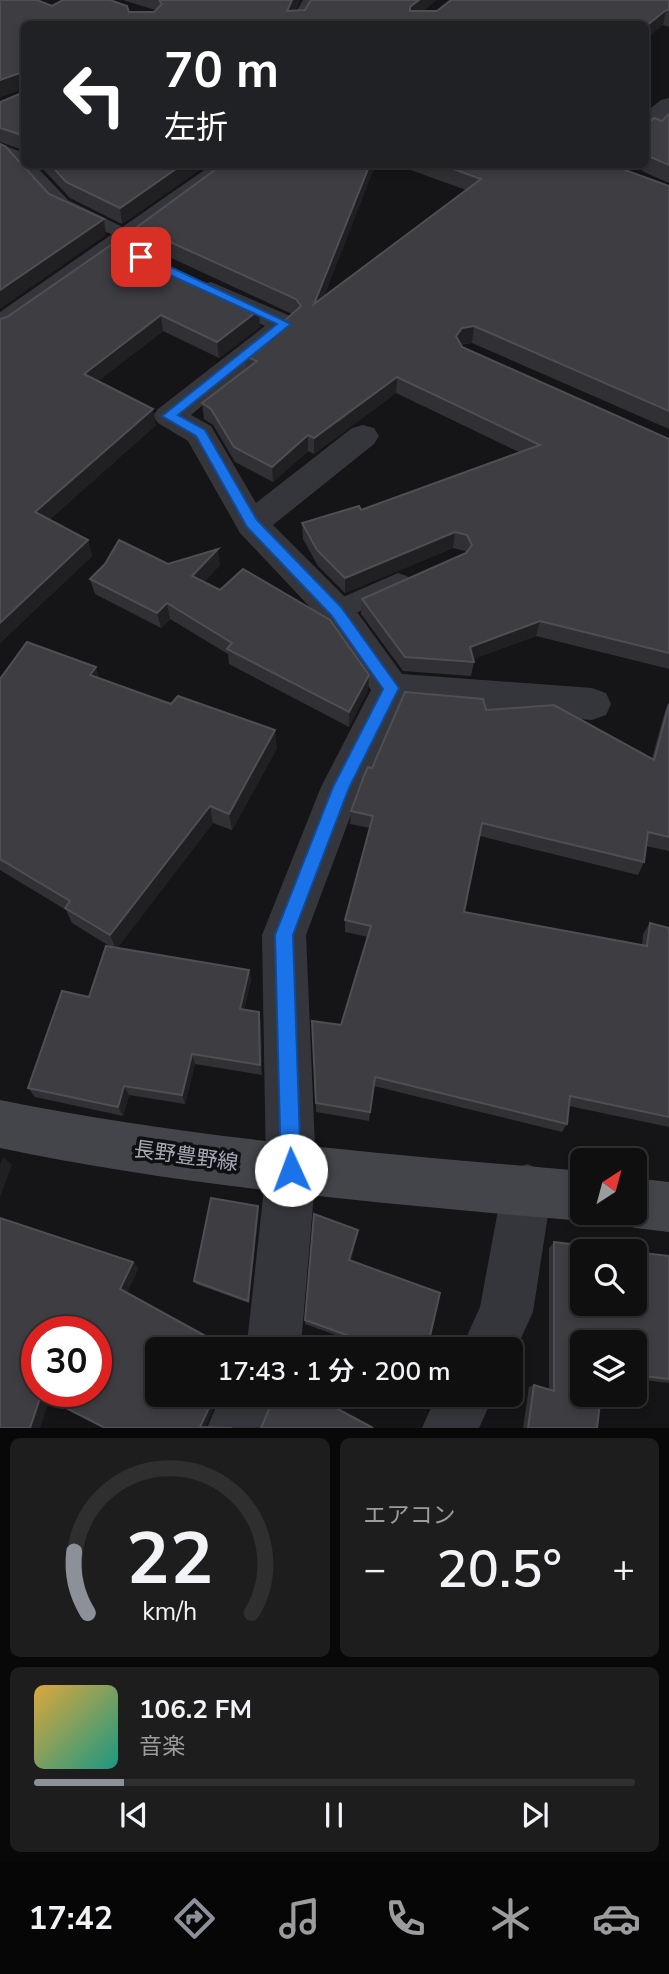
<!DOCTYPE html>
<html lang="ja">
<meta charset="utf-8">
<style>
body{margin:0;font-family:"Nunito Sans","Noto Sans JP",sans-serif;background:#1e1d1e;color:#f1f3f6;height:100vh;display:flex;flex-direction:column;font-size:26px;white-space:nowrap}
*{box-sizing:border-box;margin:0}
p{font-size:23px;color:#9c9c9f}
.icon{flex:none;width:38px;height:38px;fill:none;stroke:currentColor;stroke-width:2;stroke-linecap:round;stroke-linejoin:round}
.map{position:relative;height:1428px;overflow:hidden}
.sheet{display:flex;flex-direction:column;gap:10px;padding:10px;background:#090809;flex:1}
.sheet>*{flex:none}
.guide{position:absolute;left:21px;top:21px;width:628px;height:147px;border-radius:10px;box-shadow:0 4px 10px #0003,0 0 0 2px #302f30;background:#202124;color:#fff;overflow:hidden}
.needle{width:46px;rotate:36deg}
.buttons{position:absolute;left:570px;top:1148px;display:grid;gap:14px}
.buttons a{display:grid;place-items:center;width:77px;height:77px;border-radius:10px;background:#100f10;box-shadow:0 4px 10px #0003,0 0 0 2px #302f30;font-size:35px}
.speed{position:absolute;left:21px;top:1316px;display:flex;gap:14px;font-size:35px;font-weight:700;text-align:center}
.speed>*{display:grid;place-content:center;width:91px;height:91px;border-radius:50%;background:#100f10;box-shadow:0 4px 10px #0003,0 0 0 2px #302f30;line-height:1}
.speed .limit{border:10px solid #d22;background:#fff;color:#111}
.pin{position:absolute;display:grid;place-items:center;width:60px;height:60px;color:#fff;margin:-30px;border-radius:14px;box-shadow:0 4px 10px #0006}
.me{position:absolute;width:77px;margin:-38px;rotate:358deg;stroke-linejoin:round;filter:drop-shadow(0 0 5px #0008)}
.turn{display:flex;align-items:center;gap:24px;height:147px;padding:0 28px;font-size:32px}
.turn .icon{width:91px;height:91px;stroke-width:2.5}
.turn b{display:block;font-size:49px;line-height:60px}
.big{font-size:52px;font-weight:600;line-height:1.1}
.sheet .widget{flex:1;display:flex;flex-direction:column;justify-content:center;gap:10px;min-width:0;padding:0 24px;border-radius:10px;background:#1e1d1e}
.sheet .dial{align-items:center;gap:0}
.dial svg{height:182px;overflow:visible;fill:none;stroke:#302f30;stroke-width:7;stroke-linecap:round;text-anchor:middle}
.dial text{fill:#f1f3f6;stroke:none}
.song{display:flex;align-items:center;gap:21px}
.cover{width:84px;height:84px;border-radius:10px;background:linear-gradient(135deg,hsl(40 70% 55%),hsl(170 70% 35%))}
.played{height:7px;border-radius:4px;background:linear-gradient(90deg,#8c9099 15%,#302f30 15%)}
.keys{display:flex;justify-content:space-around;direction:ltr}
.heat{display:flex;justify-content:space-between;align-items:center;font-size:38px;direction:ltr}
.sheet .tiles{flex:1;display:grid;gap:10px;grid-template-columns:1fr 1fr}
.widget:last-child{grid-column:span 2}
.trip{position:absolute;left:145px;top:1337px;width:378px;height:70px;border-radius:10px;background:#100f10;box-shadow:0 4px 10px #0003,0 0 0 2px #302f30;font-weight:600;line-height:70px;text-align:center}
.tabs{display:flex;height:112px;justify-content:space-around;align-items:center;background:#060606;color:#9c9c9f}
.tabs .icon{width:49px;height:49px}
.tabs .active{color:#8c9099}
.tabs b{font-size:32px;color:#f1f3f6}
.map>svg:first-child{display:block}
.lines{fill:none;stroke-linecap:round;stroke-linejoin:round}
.service{fill:#35363b;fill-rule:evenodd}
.minor{fill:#35363b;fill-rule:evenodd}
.secondary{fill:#43454b;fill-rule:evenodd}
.wall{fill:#313034}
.shaded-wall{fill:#201f22}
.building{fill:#3d3d42;stroke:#4e4e54;stroke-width:2;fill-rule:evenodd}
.route{fill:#1a73e8;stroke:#114b97;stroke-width:2}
.labels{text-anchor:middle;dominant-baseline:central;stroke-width:7;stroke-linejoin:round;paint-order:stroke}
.near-street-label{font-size:21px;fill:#a6aab7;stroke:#100f11}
</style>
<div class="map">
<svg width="669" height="1428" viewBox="0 0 669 1428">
<rect width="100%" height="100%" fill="#151416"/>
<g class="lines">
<g class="service">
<path d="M303,0h16l-16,24h-14z"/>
<path d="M0,144l22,8 2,12h10l34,36 73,36 -10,6 -7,-2 -70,-32 -44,-48 -10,-4z"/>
<path d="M398,573l9,3 4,7 -4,7 -62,28 -9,3 -9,-3 -4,-7 4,-7z"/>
</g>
<g class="minor">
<path d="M669,98v19l-15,12 -8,2v-19l15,-12z"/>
<path d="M213,164h29l-232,167 -10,3v-22z"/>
<path d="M211,282l84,36 4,6 -108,91 20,11 45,77 96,-75 11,-3 11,3 5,8 -5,8 -101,81 76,76 53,73 190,14 14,5 5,11 -5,11 -14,5 -190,-16 -41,84 -55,147 10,235 -14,164 -6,15h-54l6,-15 18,-164 -4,-235 59,-148 50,-97 -48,-69 -83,-88 -52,-92 -30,-18 -5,-7 5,-7 107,-83 -64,-30 -4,-6 4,-6z"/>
<path d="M527,1164l18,7 7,18 -19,123 -22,48v-11h-50l19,-42 22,-118 7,-18z"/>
<path d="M221,1395h56l-14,33h-56z"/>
<path d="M437,1395h57l-15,33h-57z"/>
</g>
<g class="secondary">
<path d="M0,1100c192,39 387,54 583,71v42h18l-18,8c-195,-17 -391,-33 -583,-73z"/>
<path d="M635,1178l34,4v50l-34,-4 -18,-7 -3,-8h21z"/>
</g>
</g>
<g class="wall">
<path d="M0,0l52,6 77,6h25l1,-2 -32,-10h177l-5,11 10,-1 6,-10h125l-13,11h14l232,-11v27l-6,-2 -639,-1v131l-1,-5 -23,-8v-40l22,-9v-4l-22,8z"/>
<path d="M669,114v69l-27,-12 -5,-7h9v-39l16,-4z"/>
<path d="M38,164h170l-86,60 -52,-26z"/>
<path d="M394,164h227l4,6 44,16v243l-197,-86 -12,2 2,2 207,92v230l-133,-33 -63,23 1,3 -3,14 -68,-5 -42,-57 1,-15 104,-46 -1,-2 -12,-3 -108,45 -27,-27 -15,-27 -1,-16 59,-13 158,-58 -123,-59 -82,61 -6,-3 -35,31 -38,-20 -22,-37 -9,-6 -2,-16 44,-34 -1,-13 47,-42 -153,-71 -2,-16 187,70 142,-107z"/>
<path d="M259,310l1,17 -41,31 -56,-27 -65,50 58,44 -107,95 39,20 4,16 -92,87v-324z"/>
<path d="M168,564l52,1 -16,17 165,93 -1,15 -19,37 -120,-63 -1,-10 -58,-35 -9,9 -66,-34 -5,-15z"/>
<path d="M0,679h100l177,69 -45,82 -19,-7 -96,125 132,22 2,11 -7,28 17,13 1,53 -67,-11 -10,40 -56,-9 -6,21 -88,-19 -7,-9 61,-91 22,-50 -39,-24 -6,-13 -66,-40z"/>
<path d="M669,702v149l-23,-5 -2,16 -6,13 -158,-39 -16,76 178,34 1,-12 7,-11 19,5v199l-100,-21 -2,18 -5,8 -188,-46 -5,35 -53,-9 -4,-91 29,4 27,-88 -23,-5v-12l25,-92 -20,-4 1,-13 21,-43 114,-58 166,48 13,-47z"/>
<path d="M258,1206l1,3 -10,94 -53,-19 -2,-3z"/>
<path d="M357,1237l-6,23 76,89h-52l-70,-25v-4z"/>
<path d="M554,1242l115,14v127l-34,-4v-37h-52l14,86h-74l6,-41 5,-2 15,4v-141z"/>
</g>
<g class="shaded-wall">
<path d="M292,0h8l-12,24 -1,-13z"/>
<path d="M419,0h17l-27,22 1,-15z"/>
<path d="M666,10l-3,15 -17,14v-13z"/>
<path d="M23,72l1,16 -24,9v-17z"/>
<path d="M183,164h25l-86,60 -2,-16z"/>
<path d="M370,164h6l-61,156 -1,-16z"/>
<path d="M104,219l2,16 -106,74v-19z"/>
<path d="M259,310l1,17 -41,31 -2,-16z"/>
<path d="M161,315l2,16 -76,59 -3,-16z"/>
<path d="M474,326l-2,17 -12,1 -4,-8 6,-8z"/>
<path d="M397,377l-1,16 -82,61v-16z"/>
<path d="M153,409l3,16 -116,103 -5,-16z"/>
<path d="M308,435v16l-35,31 -1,-15z"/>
<path d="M455,532l-2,16 -108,45v-15z"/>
<path d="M88,540l4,16 -92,87v-20z"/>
<path d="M218,549l2,16 -25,27 -3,-16z"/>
<path d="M167,603l3,16 -9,9 -4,-15z"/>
<path d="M540,621l-4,15 -68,25 2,-14z"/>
<path d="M96,667l6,18 -12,-10z"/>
<path d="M369,675l-1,15 -19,37v-15z"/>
<path d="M275,730l2,18 -45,82 -3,-16z"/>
<path d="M210,806l3,17 -97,127 -6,-15z"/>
<path d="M249,970l2,11 -9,38 -2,-10z"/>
<path d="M259,1012l2,10 1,53 -2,-10z"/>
<path d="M192,1054l3,10 -10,40 -3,-9z"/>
<path d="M124,1086l5,9 -6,21 -5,-9z"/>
<path d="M3,1157l9,8 -12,32v-32z"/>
<path d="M258,1206l1,3 -10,94 -1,-2z"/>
<path d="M358,1230l-1,7 -8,29v-6z"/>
<path d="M133,1262l6,6 -13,27 -6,-6z"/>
<path d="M41,1395l9,3 -10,30h-10z"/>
<path d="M215,1395h5l-15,33 -5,-1z"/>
</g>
<g class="building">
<path d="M0,0h37l15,6 11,-6h47l17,6 2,6h25l8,-8 -3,-4h133l-5,11 18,-1 6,-10h108l-9,7v4h27l14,-11h218v10h-3l-20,16v-2h-622v122h-1l-4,-12 -19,-6v-26l22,-9 1,-21 -23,8z"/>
<path d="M669,114v51l-23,-10v-30l8,-7 8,3z"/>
<path d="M0,144l5,2 44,48 55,25 -104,71z"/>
<path d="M50,164h133l-63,44 -54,-26z"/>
<path d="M223,164h147l-56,140 167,-125 -41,-15h181l4,6 44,16v225l-195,-85 -12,2 -6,8 6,11 207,92v214l-129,-32 -70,26 4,15 -69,-5 -43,-58 104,-46 6,-8 -5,-10 -12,-3 -110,46 -28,-28 -15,-27 57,-17 2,4 179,-65 -143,-68 -83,61 -6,-3 -36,32 -38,-20 -23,-38 -9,-6 55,-42 -12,-5 56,-50 -5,-7 -159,-72z"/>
<path d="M114,243l145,67 -42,32 -56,-27 -77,59 69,35 -118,103 53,28 -88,83v-304l7,-2z"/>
<path d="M119,540l49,24 50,-15 -26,27 28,14 23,-21 87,51 39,55 -20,37 -122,-63 5,-6 -65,-40 -10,10 -67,-34 15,-15z"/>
<path d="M27,642l69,25 -6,8 81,29 7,-8 97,34 -46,84 -19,-8 -100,129 -45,-27 5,-7 -70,-42v-180z"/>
<path d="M405,692l78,7 3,11 68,-5 100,55 15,-56v133l-21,-5 -4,30 -162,-39 -18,89 183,34 3,-23 19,5v189l-99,-21 -3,28 -192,-47 -5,35 -54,-9 -4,-82 29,4 30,-99 -26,-6 28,-104 -22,-5 13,-35 4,-9 4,1z"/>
<path d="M106,946l143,24 -9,39 19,3 1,53 -68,-11 -10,41 -58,-9 -6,21 -90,-19 34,-97 27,6z"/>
<path d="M211,1198l47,8 -10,95 -54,-20z"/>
<path d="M314,1214l44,16 -9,30 91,33 -13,56h-41l-81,-29z"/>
<path d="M0,1218l133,44 -13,27 109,60h-71v46h57l-15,32 32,1h-127l-64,-33 -11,33h-30zM37,1332h59v59h-59z"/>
<path d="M554,1242l74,9h-45v53h52v-52l34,4v123l-34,-4v-33h-52v53h18l-4,33h-69l6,-43 20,6z"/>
<path d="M275,1395h37l61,33h-112z"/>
</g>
<path class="route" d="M137,255h8l146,69 -113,91 27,15 52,90 84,87 58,81 -50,100 -56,147 8,235 -3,8 -7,3 -7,-3 -3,-8 -6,-235 58,-148 50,-98 -52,-74 -84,-88 -51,-91 -34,-20 115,-92 -140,-64z"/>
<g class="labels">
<g class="near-street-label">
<text transform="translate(186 1156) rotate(8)">長野豊野線</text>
</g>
</g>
</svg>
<div class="buttons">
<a><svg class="needle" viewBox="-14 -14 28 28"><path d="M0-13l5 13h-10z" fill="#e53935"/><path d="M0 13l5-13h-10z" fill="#9c9c9f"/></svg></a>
<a><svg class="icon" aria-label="search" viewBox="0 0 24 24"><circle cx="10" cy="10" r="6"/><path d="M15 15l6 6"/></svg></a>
<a><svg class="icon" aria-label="layers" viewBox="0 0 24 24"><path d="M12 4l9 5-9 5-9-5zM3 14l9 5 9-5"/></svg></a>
</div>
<div class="speed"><div class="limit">30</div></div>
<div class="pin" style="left:141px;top:257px;background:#d93025"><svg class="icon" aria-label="arrive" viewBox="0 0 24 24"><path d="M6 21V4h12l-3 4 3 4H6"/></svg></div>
<svg class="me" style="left:291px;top:1170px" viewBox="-20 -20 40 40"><circle r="19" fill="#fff"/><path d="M0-13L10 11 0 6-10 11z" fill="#1a73e8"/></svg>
<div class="trip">17:43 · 1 分 · 200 m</div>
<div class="guide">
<div class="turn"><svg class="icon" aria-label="left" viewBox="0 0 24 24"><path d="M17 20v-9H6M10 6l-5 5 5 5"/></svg><div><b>70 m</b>左折</div></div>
</div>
</div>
<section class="sheet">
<div class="tiles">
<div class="widget dial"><svg viewBox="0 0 100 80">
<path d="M14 69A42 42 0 1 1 86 69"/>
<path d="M14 69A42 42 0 0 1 8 42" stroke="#8c9099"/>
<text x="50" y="56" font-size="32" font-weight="700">22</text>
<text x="50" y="72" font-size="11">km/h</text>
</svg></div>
<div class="widget"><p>エアコン</p>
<div class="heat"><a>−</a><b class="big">20.5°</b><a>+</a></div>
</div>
<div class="widget">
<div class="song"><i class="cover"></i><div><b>106.2 FM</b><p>音楽</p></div></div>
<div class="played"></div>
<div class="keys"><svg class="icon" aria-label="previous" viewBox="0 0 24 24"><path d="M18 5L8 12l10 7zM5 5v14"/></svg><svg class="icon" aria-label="pause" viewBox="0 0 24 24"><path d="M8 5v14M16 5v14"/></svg><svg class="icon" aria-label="next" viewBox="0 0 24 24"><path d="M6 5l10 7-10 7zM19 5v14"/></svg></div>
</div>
</div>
</section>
<nav class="tabs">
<b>17:42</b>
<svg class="icon active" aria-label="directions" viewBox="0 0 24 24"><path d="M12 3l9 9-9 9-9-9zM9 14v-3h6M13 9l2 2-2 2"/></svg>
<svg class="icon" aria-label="music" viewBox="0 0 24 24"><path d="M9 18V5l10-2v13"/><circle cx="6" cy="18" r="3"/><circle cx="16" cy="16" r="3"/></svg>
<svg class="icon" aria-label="phone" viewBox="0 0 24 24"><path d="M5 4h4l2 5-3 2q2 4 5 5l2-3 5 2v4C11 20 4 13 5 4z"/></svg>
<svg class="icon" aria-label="climate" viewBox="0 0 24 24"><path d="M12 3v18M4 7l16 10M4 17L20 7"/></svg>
<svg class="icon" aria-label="car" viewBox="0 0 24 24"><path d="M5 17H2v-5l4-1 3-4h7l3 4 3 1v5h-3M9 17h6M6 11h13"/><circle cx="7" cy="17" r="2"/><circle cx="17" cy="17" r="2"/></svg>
</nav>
